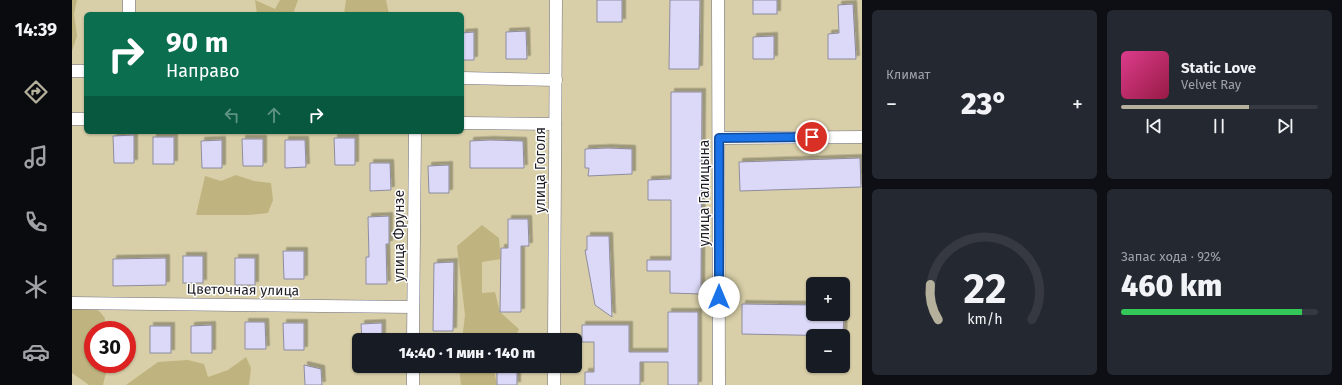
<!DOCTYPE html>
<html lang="ru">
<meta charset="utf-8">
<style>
body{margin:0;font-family:"Fira Sans",sans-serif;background:#242831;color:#f1f3f6;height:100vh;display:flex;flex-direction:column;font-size:15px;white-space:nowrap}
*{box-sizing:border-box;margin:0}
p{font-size:13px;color:#9ea1a6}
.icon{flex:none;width:22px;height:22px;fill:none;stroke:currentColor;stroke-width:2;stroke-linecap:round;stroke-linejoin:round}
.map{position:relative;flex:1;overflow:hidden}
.sheet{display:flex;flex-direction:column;gap:10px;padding:10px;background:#0d0f14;width:480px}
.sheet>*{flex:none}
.guide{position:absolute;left:12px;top:12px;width:380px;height:122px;border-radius:6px;box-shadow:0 1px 3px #0004;background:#0b6e4f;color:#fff;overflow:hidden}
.fabs{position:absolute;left:734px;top:277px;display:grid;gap:8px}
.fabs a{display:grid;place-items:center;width:44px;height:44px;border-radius:6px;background:#171b24;box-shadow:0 1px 3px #0004;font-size:20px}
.speed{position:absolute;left:12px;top:321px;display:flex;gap:8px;font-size:20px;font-weight:700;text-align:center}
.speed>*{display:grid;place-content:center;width:52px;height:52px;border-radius:50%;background:#171b24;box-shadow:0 1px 3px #0004;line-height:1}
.speed .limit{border:6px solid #d22;background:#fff;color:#111}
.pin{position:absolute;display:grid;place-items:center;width:34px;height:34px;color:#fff;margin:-17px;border:2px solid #fff;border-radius:50%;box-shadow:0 1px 4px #0007}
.me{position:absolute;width:44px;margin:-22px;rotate:0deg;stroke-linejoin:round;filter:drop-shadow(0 0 3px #0008)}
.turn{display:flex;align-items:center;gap:14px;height:84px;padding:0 16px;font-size:18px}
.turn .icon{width:52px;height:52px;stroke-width:2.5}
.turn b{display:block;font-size:28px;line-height:34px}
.lanes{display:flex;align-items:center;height:38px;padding:0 16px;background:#0003;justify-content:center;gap:20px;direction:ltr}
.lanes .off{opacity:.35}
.big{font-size:30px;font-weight:800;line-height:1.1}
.sheet .widget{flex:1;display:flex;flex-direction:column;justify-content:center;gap:6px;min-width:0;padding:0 14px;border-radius:6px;background:#242831}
.sheet .dial{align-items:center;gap:0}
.dial svg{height:104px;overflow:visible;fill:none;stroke:#363941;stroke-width:7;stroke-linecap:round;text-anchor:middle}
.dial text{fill:#f1f3f6;stroke:none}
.song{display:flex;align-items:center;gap:12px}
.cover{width:48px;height:48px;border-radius:6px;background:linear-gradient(135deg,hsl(330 70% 55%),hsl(340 70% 35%))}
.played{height:4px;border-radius:2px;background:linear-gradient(90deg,#b4b09b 65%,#363941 65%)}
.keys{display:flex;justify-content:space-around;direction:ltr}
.heat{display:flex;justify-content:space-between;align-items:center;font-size:22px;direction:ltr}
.charge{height:6px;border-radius:3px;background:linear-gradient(90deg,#34c759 92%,#363941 0)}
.sheet .tiles{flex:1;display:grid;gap:10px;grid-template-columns:repeat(2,1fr)}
.trip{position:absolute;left:280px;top:333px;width:230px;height:40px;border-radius:6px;background:#171b24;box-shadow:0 1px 3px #0004;font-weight:800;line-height:40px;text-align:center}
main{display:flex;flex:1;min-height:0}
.dock{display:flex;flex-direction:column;width:72px;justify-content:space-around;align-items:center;background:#090b0e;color:#9ea1a6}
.dock .icon{width:28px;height:28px}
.dock .active{color:#b4b09b}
.dock b{font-size:18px;color:#f1f3f6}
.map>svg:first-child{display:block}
.green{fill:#d8cfa8;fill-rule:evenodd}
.forest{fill:#bfb47f}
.building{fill:#dcd9f8;stroke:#8e8c9f;filter:url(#shadow)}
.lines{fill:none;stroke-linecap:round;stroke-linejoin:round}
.minor-casing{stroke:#716f81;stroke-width:13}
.minor{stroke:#fff;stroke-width:12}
.route-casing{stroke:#114b97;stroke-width:10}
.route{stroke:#1a73e8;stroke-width:7}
.labels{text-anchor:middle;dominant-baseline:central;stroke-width:3;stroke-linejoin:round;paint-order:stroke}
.street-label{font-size:14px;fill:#1e1d24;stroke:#fff}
</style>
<main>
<nav class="dock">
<b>14:39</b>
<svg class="icon active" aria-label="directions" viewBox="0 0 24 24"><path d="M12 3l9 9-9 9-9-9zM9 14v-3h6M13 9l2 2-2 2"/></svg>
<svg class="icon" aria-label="music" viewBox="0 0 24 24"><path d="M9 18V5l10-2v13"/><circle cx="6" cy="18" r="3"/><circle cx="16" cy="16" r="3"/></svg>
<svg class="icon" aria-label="phone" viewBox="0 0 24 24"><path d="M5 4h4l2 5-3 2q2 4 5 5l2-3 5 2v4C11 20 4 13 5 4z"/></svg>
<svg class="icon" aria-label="climate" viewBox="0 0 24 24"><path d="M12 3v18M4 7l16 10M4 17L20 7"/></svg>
<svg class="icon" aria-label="car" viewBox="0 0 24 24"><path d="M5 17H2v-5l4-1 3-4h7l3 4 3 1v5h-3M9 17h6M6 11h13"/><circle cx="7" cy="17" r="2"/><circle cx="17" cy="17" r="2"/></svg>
</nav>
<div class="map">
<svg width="790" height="385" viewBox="0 0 790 385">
<defs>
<filter id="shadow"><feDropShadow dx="3.5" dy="-3.5" stdDeviation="0" flood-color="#0004"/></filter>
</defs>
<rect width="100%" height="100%" fill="#f3f2ff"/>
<path class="green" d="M0,0h790v385h-790zM14,14h376v118h-376zM741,284h30v30h-30zM21,330h34v34h-34zM741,336h30v30h-30zM287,340h216v26h-216z"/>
<g class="forest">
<path d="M0,0h5l-3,14 3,22 -5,15z"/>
<path d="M183,0l20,9 5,-9h18l-5,14h-36z"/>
<path d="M274,0h40l3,14h-45z"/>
<path d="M164,175l18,6 17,2 2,17 -5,13 -20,2h-52l9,-39 16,5z"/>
<path d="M410,225l17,13 2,21 -19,3v31l13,-1 5,20 19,17 -5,11h-52l3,-25 -8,-69z"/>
<path d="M20,303l13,15 -2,12h-10v34h15l-5,21h-14l-17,-12v-66z"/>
<path d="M174,357l5,11 -2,17h-123l32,-23 30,-2 16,4 4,13 20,-7z"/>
<path d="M387,366h34l4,19h-36z"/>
</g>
<g class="building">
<rect x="525" y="0" width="25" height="22"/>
<path d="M598,0h30l-1,69h-30z"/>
<rect x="681" y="0" width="24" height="14"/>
<path d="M781,4l3,55h-28v-25l11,-1 -1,-28z"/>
<path d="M454,31l1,28h-21v-27z"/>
<path d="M402,32v28h-12v-27z"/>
<path d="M702,36v23h-21v-22z"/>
<path d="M599,92h31l-1,202 -31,-1v-22h-23v-11h24v-60h-23v-20l23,-1z"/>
<path d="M62,135v28h-20l-1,-27z"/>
<rect x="81" y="137" width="21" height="27"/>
<path d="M262,138h21v27h-20z"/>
<path d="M170,139h21v27h-20z"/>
<path d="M150,140v28h-20l-1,-27z"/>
<path d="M213,140h20l1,27 -21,1z"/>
<path d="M418,140l33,1 1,27h-54v-27z"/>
<path d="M536,148l24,1v25l-44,2 1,-8h-4v-19z"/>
<path d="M788,158l1,29 -121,4 -1,-29z"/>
<path d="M298,163h20l1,27 -21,1z"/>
<path d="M377,165v28h-20l-1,-27z"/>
<path d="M317,216v28h-3l1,40h-21v-27h3l-1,-40z"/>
<path d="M436,219h20l1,27h-8v66h-21l1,-64h7z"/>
<path d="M515,236h22l3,81 -17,-12 -10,-55h2z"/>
<path d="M211,251h21v28h-20z"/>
<rect x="111" y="256" width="20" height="27"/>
<path d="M94,258v27l-53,1v-27z"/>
<rect x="163" y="258" width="20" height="27"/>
<path d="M382,262l-1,69h-20l1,-68z"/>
<path d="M670,304l71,1v9h31l-1,22 -101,-2z"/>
<path d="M596,312h30v73h-30v-23h-28v23h-55v-13h9v-30h-12v-17h47v27h39z"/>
<path d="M173,322h20l1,27h-21z"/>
<path d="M211,323h21v27h-20z"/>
<path d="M310,323v17h-20l-1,-16z"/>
<path d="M140,325v28h-21v-27z"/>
<rect x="78" y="326" width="21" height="27"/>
<path d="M232,365l17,4 1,16h-17z"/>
<rect x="425" y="366" width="20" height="19"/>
</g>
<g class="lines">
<g class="minor-casing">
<g id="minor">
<path d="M646,0l1,385"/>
<path d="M57,14v-14"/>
<path d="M0,71h14"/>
<path d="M390,78l94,2"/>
<path d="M0,119h14"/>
<path d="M390,123l93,1"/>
<path d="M647,138l143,-1"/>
<path d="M0,303l341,4"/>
<path d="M341,340l2,-208"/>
<path d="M482,340l2,-340"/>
<path d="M341,385v-19"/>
<path d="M482,385v-19"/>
</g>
</g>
<use href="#minor" class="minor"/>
</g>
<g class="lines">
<g class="route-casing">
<path id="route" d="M647,297v-159l93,-1"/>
</g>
<use href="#route" class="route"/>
</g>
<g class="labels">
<g class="street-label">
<text transform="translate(468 170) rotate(-90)">улица Гоголя</text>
<text transform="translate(632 193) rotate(-90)">улица Галицына</text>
<text transform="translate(327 236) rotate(-90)">улица Фрунзе</text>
<text transform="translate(171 290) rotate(1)">Цветочная улица</text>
</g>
</g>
</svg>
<div class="fabs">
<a>+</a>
<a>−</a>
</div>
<div class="speed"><div class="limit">30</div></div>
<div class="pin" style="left:740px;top:137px;background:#d93025"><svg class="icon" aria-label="arrive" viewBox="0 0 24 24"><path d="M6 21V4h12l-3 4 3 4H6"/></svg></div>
<svg class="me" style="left:647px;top:297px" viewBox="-20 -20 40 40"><circle r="19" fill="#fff"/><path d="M0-13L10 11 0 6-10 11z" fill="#1a73e8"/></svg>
<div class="trip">14:40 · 1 мин · 140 m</div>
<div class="guide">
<div class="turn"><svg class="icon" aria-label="right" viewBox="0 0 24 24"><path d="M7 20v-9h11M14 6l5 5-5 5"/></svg><div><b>90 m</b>Направо</div></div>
<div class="lanes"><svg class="icon off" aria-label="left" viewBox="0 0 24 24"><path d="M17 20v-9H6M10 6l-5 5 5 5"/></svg><svg class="icon off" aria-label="ahead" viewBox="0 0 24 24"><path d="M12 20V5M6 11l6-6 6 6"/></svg><svg class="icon" aria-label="right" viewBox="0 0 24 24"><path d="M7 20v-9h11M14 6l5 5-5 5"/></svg></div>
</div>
</div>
<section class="sheet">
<div class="tiles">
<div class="widget"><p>Климат</p>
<div class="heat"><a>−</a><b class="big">23°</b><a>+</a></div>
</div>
<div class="widget">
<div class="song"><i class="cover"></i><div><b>Static Love</b><p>Velvet Ray</p></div></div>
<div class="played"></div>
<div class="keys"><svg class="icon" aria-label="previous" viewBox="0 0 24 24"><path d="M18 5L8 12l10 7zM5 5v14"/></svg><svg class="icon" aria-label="pause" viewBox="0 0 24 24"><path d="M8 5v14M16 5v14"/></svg><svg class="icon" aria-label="next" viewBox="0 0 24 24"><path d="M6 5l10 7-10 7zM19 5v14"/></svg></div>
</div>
<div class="widget dial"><svg viewBox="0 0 100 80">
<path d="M14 69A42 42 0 1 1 86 69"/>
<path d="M14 69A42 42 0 0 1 8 42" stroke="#b4b09b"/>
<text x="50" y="56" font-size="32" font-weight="700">22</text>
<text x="50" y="72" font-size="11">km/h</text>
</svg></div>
<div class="widget"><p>Запас хода · 92%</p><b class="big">460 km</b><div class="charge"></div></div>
</div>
</section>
</main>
